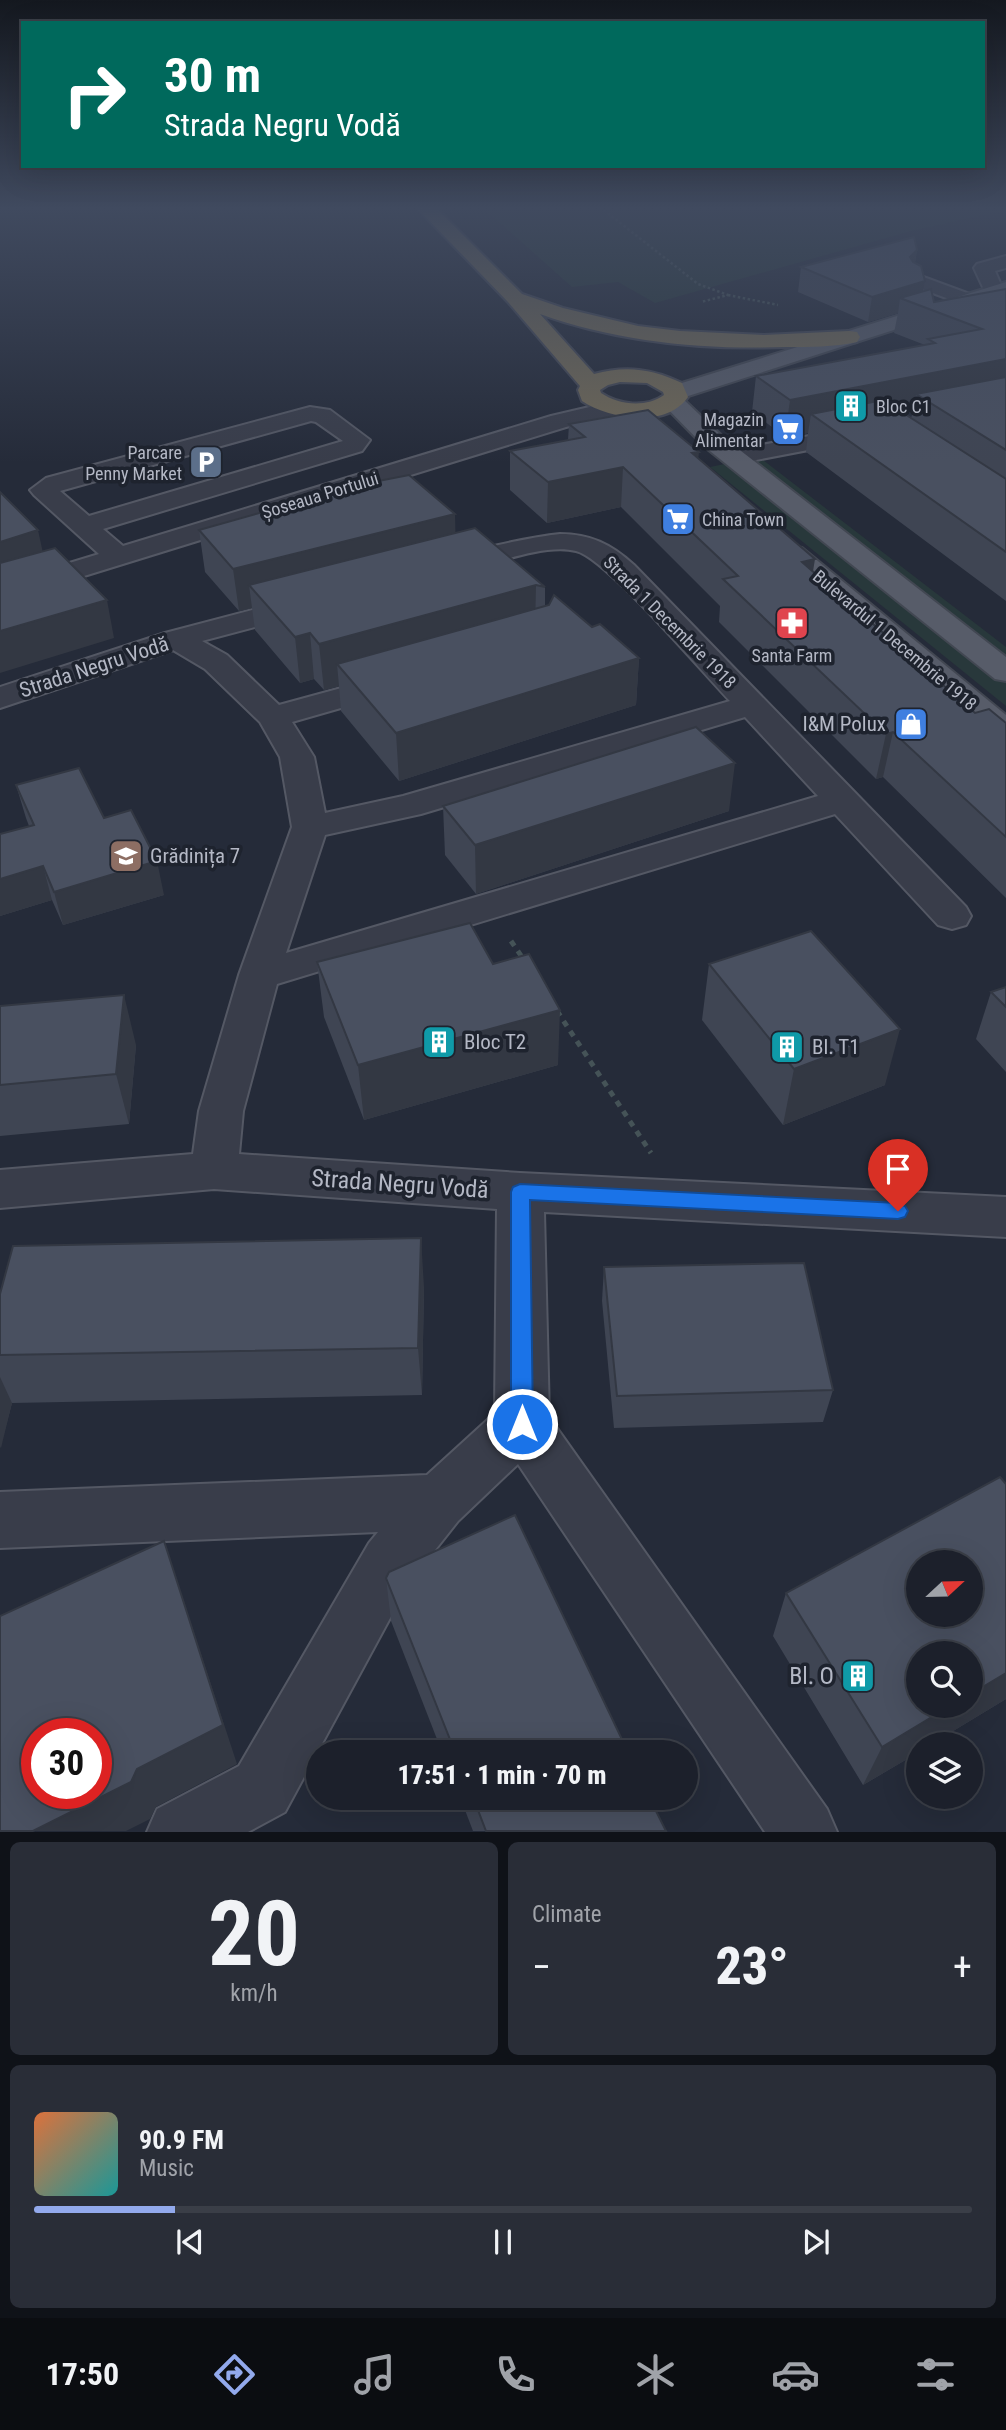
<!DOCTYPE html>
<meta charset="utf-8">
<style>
body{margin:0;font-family:"Roboto Condensed",sans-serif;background:#292d37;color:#f1f3f6;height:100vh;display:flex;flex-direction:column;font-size:26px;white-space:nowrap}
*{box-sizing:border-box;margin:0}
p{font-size:23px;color:#a0a3a9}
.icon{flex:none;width:38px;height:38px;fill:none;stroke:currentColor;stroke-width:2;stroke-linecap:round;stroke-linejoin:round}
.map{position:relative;height:1832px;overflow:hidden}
.sheet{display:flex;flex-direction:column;gap:10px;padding:10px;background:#0f1218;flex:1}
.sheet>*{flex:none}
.guide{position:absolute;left:21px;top:21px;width:964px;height:147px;border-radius:0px;box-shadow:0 7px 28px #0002,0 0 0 2px #3a3e47;background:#00695c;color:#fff;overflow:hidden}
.needle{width:46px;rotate:68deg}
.controls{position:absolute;left:906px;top:1550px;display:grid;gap:14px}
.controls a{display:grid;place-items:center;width:77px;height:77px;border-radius:50%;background:#1c202b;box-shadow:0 7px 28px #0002,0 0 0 2px #3a3e47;font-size:35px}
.speed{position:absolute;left:21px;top:1718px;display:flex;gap:14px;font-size:35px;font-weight:700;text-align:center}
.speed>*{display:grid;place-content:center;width:91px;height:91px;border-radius:50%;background:#1c202b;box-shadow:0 7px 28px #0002,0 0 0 2px #3a3e47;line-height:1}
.speed .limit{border:10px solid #d22;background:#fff;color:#111}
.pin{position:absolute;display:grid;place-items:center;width:60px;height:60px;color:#fff;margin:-72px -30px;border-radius:50% 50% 50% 0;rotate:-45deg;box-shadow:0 0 7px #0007}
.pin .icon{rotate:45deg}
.me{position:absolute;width:77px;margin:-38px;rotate:0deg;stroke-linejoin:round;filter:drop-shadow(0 0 5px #0008)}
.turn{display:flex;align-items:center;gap:24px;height:147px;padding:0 28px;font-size:32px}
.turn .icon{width:91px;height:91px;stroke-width:2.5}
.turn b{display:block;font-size:49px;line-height:60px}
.big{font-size:52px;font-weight:800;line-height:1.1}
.sheet .tile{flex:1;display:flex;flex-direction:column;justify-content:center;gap:10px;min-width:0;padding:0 24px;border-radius:10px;background:#292d37}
.sheet .dial{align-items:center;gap:0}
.dial b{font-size:91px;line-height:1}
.song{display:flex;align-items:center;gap:21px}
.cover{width:84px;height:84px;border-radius:10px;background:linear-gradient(135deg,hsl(20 70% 55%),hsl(180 70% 35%))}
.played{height:7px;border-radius:4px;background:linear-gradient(90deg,#92a9ec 15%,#3a3e47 15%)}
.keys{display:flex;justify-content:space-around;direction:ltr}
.heat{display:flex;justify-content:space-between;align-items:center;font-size:38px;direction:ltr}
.sheet .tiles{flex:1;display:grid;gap:10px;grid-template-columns:1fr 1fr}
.tile:last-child{grid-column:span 2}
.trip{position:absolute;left:306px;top:1740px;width:392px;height:70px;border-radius:35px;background:#1c202b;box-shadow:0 7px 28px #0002,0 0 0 2px #3a3e47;font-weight:800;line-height:70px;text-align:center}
.dock{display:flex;height:112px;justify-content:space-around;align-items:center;background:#0b0d11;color:#a0a3a9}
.dock .icon{width:49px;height:49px}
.dock .active{color:#92a9ec}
.dock b{font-size:32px;color:#f1f3f6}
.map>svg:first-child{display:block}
.green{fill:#28383b}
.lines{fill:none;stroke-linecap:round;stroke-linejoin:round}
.minor-casing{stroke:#545864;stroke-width:4}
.major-casing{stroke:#424752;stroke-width:4}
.highway-casing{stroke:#444854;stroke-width:4}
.path-far1{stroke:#455357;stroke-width:2.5;stroke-dasharray:2.5 2.5;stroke-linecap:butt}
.path{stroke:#455357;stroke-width:5;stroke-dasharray:6 6;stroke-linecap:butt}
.minor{fill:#393d4a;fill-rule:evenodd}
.major{fill:#575c69;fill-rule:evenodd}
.highway{fill:#6f6857;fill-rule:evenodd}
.wall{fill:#3f4553;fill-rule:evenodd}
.shaded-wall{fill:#333843}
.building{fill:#495060;stroke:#333843;stroke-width:2;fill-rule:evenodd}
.route{fill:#1a73e8;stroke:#114b97;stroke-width:2}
.labels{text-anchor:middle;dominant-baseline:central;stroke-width:7;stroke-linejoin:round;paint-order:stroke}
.far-poi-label{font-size:18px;fill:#b4b8c5;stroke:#1e232e;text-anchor:start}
.far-street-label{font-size:18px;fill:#b4b8c5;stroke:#1e232e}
.street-label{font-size:21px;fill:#b4b8c5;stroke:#1e232e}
.poi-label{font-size:21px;fill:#b4b8c5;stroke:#1e232e;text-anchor:start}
.near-street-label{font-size:24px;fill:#b4b8c5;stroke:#1e232e}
.near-poi-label{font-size:24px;fill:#b4b8c5;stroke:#1e232e;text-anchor:end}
</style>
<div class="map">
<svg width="1006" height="1832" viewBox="0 0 1006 1832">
<rect width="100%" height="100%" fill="#252b39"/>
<g class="green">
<path d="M482,207h524v3l-95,21 -256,72 -37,-21 -46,5z"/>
<path d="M759,457l247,190v59l-296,-239z"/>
</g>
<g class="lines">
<g class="minor-casing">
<g id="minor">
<path d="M1006,256v12l-11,3 9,21 -3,4h-14l-13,-28 3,-4z"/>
<path d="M918,275l57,21 3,4 -3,4 -7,2 -57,-21 -3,-4 3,-4z"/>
<path d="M615,401l8,2 4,5 -4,5 -57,14 -566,175v-18l99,-30 -65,-59 -4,-5 16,-12 264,-71 20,3 40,30 -8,11 -259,78 20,17 428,-130zM311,421l5,1 27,19 -254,75 -29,-25z"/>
<path d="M857,427l9,2 3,5 -3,5 -131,25 -9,-2 -3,-5 3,-5 9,-2z"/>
<path d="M560,534c30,0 51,10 74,31l332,342 5,9 -5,9 -14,4 -14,-4 -103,-111 -558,170 -34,127 -4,43 281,19 486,24v40l-462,-25 5,205 278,392 10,23h-72l-247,-368 -60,57 -49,62 -124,229 -37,20h-101l10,-23 82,-43 130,-223 9,-11 -378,16v-56l427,-17 68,-62 2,-204 -283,-20 -214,19v-38l193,-16 6,-43 40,-136 53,-148 -12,-70 -20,-35 -55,-53 -32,-19 -173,58v-21l165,-54 137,-36 10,3 5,6 -5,6 -110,29 25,14 52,50 110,-30 11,2 5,7 -5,7 -108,31 22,35 11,56 78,-17 327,-95c-26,-27 -125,-144 -154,-150 -34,-8 -87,15 -121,23l-10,-2 -4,-6c10,-14 98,-30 119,-32zM745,717l73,79 -532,157 39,-118 96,-21z"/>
</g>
</g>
<g class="major-casing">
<g id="major">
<path d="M1006,282v12l-324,104 41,39 283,220v24l-11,-2 -290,-232 -45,-46 8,-6 -2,-3 3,-5z"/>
<path d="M792,546l10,2 204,167v27l-12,-3 -212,-179 -4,-6 4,-6z"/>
</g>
</g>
<g class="highway-casing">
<path id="highway" d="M416,207h19l87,87 41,14 75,18 42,5 84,4 85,-4 8,1 3,5 -3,5c-23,5 -48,5 -71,5 -82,3 -168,-5 -246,-33l54,60c32,-9 59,-5 88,9l6,14c-22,32 -79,22 -106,4l-4,-11 2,-4 -72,-84zM620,382l27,1 16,9 1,3c-18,13 -45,10 -63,-2l-1,-3 8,-5z"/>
</g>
<g class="path-far1">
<path d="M600,207l98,77 30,11 -27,7"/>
<path d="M728,295l50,10"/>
</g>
<g class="path">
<path d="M511,941l13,19"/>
<path d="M557,1011l94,142"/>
</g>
<use href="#minor" class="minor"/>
<use href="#major" class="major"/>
<use href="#highway" class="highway"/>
</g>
<g class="wall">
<path d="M917,250l-2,13 8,29 11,10 72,-13v312l-200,-149 2,-19 -23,4 -33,-25 4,-36 169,-31 -31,-12 4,-20 -30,9 -70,-30 3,-25zM913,412l-2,6 -7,-4z"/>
<path d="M569,424l129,35 115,112 162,142 31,10v175l-123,-121 -7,2 -157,-157 1,-16 -99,-99 -74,16 -37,-33v-39l58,-11z"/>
<path d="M199,530l256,3 90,54v19l47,21 47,31 -3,47 -237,76 -58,-70 -2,-25 -15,4 -10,-11 -14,4 -45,-53 -3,-22 -13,3 -34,-39z"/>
<path d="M16,785l88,33 60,77 -101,30 -11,-25 -52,16v-82l29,-8 -3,-8z"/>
<path d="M443,806l286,5 -253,83 -31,-39z"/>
<path d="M317,962l176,2 65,101 -194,55 -40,-103z"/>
<path d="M709,964l176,121 -102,40 -81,-105z"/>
<path d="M1006,987v85l-30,-33 15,-47z"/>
<path d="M0,1006l136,39 -7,79 -129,12z"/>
<path d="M604,1267l229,123 -10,32 -209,6 -12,-127z"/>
<path d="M424,1287l-2,108 -410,8 -12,45v-154z"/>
<path d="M1006,1484v215l-76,46h-11v7l-56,33 -90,-149 13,-43z"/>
<path d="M386,1578l242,174h-186l-51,-131z"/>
<path d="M460,1797h189l17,34h-193z"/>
</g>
<g class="shaded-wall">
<path d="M917,250l-4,24 -3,-17z"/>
<path d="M925,281l-5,25 -20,-8 -2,15 -30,9 4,-25z"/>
<path d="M1006,359v34l-90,1 -3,18 -83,16 -19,-14 -3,19 -23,4 5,-37z"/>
<path d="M699,452l-4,39 -3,-38z"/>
<path d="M623,467l-2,40 -74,16 1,-41z"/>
<path d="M455,514l1,41 -207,30 3,23 -13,3 -6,-42z"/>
<path d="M38,530l8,37 -46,15v-40z"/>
<path d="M815,559l-7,43 -6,-40z"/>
<path d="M536,585l-1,45 -198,34 2,22 -15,4 -5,-46z"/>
<path d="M107,600l7,38 -114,35v-42z"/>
<path d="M310,633l4,46 -14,4 -5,-46z"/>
<path d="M639,658l-3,47 -237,76 -3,-48z"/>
<path d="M893,732l-10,45 -7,2 10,-45z"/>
<path d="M735,763l-6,48 -253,83 -1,-49z"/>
<path d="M157,861l7,34 -101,30 -9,-33z"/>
<path d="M43,866l9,34 -52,16v-37z"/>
<path d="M124,995l12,50 -7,79 -13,-50z"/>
<path d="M560,1010l-2,55 -194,55 -6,-55z"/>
<path d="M900,1029l-15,56 -102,40 11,-56z"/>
<path d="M421,1238l3,49 -2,108 -4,-47z"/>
<path d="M0,1377l12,26 -11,45 -1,-2z"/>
<path d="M164,1541l73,223 -81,43 -6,12 -24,12h-93z"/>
<path d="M1006,1673v26l-76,46h-11v7l-56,33 19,-38 68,-41h21v-12z"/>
</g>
<g class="building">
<path d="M914,237l3,13 -7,7 3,5 8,4 4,15 -53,16 -71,-30z"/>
<path d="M931,289l3,13 72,-13v70l-216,41 -34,-24 179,-33 -7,-4 54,-10 -82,-31z"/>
<path d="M1006,377v73l-90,-56z"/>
<path d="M883,400l123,79v73l-195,-138z"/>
<path d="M648,410l51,42 -7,1 123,106 -13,3 173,151 14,-4 17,14v114l-113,-105 -7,2 -163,-155 15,-3 -115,-109 -75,15 -38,-31 75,-14 -16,-13z"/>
<path d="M409,475l46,39 -222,55 -34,-39 164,-46z"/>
<path d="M0,492l38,38 -38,12z"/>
<path d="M475,528l70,59 -9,-2 -217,59 -9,-11 -15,4 -46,-52z"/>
<path d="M55,548l52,52 -107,31v-68z"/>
<path d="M554,595l38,32 8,-3 39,34 -243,75 -59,-69 212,-59z"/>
<path d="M696,727l39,36 -260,82 -32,-39z"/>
<path d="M79,768l25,50 27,-8 26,51 -103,31 -11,-26 -43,13v-45l34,-9 -18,-40z"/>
<path d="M470,923l23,41 36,-10 31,56 -202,55 -41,-103z"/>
<path d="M811,931l89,98 -106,40 -85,-105z"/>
<path d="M1006,987v20l-15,-15z"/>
<path d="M124,995l-8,79 -116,11v-79z"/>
<path d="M421,1238l-3,110 -418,7v-61l13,-48z"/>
<path d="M804,1263l29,127 -216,6 -13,-129z"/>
<path d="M1000,1477l6,7v189l-35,21v-40h-52v52h31l-68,41 -96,-154zM919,1563h52v52h-52z"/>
<path d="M515,1515l113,237h-173l-69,-174 3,-6z"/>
<path d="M164,1541l59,184 -86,44 -6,13 -98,49h-33v-215zM37,1734h59v60h-59z"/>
<path d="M473,1797h176l17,34h-180z"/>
</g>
<linearGradient id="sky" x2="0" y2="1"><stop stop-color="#14181f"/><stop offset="0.45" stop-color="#404a5f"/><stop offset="1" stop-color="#404a5f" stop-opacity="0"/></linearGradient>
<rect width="1006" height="463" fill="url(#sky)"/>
<path class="route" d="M520,1184l378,19 7,3 3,5 -3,6 -7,2 -368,-19 3,224 -3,7 -8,3 -8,-3 -3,-7v-232l2,-5z"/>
<defs>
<g id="building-square" transform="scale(1.75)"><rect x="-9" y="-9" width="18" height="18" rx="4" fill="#0f9aa8" stroke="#1e232e"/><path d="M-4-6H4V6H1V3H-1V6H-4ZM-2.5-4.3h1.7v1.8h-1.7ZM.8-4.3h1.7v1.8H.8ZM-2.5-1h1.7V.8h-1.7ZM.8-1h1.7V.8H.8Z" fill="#fff"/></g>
<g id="supermarket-square" transform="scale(1.75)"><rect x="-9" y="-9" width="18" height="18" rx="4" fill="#3f7fe0" stroke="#1e232e"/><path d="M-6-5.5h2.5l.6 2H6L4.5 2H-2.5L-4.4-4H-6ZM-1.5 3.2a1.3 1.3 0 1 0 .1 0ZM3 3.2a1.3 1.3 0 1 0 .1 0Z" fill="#fff"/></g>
<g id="parking-square" transform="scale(1.75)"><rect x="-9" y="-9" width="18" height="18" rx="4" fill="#5c6f8a" stroke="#1e232e"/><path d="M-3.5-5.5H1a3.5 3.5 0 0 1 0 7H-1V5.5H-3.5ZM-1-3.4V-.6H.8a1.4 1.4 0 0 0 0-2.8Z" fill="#fff"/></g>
<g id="pharmacy-square" transform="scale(1.75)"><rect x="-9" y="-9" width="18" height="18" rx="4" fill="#e0444e" stroke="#1e232e"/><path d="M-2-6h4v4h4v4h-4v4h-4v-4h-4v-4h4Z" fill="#fff"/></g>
<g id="shop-square" transform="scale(1.75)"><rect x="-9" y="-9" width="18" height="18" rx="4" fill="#3f7fe0" stroke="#1e232e"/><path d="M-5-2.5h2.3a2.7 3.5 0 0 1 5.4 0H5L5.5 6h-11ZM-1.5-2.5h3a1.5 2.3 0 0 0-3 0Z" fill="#fff"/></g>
<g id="school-square" transform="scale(1.75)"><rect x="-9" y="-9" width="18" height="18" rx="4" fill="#8d6e63" stroke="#1e232e"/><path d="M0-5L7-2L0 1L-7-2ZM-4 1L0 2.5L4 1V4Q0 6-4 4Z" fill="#fff"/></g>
</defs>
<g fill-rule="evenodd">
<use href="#building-square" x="851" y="406"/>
<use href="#supermarket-square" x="788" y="429"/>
<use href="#parking-square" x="206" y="462"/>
<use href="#supermarket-square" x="678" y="519"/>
<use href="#pharmacy-square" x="792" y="623"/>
<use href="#shop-square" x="911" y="724"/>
<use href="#school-square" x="126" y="856"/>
<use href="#building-square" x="439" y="1042"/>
<use href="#building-square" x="787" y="1047"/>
<use href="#building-square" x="858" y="1676"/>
</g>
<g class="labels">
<g class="far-poi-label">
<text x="876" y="406">Bloc C1</text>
<text x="764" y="419" text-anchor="end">Magazin<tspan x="764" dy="21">Alimentar</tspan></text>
<text x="182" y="452" text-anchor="end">Parcare<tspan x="182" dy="21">Penny Market</tspan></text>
<text x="702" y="519">China Town</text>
<text x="792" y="655" text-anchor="middle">Santa Farm</text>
</g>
<g class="far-street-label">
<text transform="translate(320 495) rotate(-17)">Șoseaua Portului</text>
<text transform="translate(670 622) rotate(45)">Strada 1 Decembrie 1918</text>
<text transform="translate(895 640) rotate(40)">Bulevardul 1 Decembrie 1918</text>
</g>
<g class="street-label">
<text transform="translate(94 667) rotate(-18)">Strada Negru Vodă</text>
</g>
<g class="poi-label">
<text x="886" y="724" text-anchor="end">I&amp;M Polux</text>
<text x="150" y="856">Grădinița 7</text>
<text x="464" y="1042">Bloc T2</text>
<text x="812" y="1047">Bl. T1</text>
</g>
<g class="near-street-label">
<text transform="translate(400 1184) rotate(4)">Strada Negru Vodă</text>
</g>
<g class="near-poi-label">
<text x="834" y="1676">Bl. O</text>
</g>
</g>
</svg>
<div class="controls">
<a><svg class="needle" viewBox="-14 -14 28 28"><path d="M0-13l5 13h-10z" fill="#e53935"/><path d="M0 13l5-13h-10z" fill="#a0a3a9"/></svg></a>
<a><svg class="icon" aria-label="search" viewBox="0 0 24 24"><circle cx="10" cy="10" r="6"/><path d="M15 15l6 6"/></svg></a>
<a><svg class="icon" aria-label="layers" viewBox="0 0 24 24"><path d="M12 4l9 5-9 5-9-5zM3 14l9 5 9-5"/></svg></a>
</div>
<div class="speed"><div class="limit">30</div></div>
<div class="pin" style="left:898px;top:1211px;background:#d93025"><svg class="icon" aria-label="arrive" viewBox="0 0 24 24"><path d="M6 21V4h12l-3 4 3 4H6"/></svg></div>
<svg class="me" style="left:522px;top:1424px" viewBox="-20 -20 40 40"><circle r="17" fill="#1a73e8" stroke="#fff" stroke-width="3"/><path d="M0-11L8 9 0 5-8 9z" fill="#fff"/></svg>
<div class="trip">17:51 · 1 min · 70 m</div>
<div class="guide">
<div class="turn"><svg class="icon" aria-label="right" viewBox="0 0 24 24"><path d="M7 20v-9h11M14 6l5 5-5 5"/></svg><div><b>30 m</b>Strada Negru Vodă</div></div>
</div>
</div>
<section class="sheet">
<div class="tiles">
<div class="tile dial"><b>20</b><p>km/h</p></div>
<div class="tile"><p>Climate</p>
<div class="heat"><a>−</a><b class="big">23°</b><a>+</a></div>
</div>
<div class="tile">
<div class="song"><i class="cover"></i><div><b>90.9 FM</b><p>Music</p></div></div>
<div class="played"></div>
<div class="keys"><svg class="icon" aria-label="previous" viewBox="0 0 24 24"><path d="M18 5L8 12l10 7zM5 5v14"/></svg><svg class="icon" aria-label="pause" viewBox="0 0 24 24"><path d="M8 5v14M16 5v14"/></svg><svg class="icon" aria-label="next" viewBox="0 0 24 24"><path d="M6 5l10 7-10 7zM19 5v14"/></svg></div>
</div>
</div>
</section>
<nav class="dock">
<b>17:50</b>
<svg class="icon active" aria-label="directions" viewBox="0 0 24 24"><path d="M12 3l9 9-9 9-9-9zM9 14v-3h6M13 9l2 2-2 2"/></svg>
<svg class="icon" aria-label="music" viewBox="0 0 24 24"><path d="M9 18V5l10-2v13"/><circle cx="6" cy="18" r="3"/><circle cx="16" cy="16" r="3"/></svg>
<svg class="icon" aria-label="phone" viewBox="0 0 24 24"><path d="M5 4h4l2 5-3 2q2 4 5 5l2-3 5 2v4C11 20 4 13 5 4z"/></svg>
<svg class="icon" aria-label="climate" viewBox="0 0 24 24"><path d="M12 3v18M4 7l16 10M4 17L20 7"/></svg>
<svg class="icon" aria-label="car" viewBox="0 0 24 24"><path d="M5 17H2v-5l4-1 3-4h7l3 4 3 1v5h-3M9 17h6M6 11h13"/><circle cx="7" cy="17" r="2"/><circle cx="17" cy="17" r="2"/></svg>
<svg class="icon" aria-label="filters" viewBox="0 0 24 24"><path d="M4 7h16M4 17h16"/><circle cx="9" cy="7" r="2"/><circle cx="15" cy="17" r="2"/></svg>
</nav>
